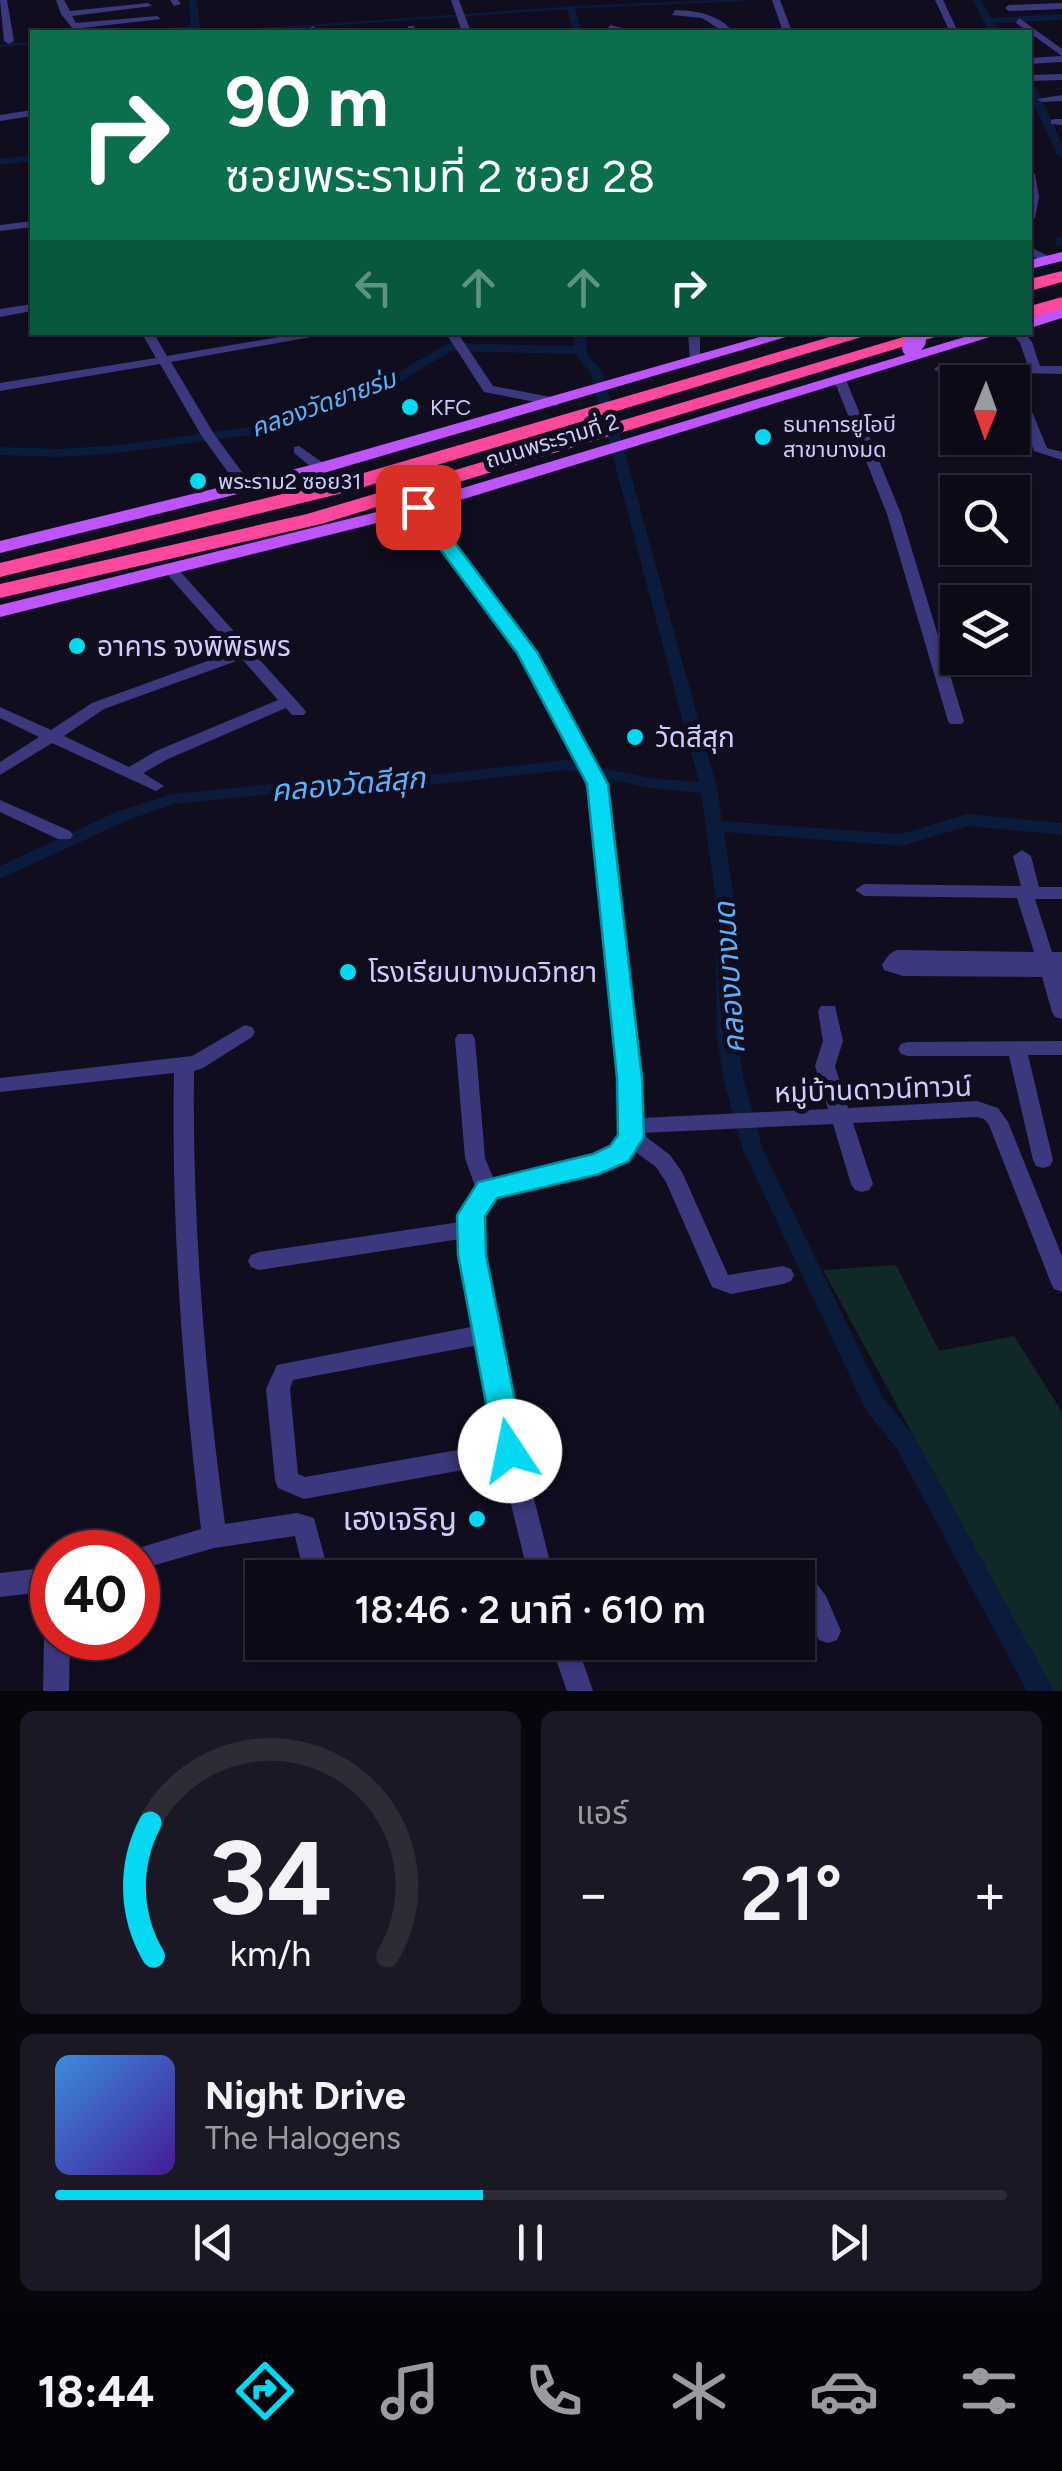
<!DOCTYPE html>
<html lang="th">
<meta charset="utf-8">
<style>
body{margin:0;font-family:Figtree,"Noto Sans Thai",sans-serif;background:#1a1824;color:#f1f3f6;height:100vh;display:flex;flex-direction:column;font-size:38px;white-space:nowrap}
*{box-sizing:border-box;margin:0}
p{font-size:32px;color:#9a9aa1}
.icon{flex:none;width:55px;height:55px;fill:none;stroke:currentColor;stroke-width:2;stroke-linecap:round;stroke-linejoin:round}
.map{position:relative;height:1691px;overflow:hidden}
.details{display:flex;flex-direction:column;gap:20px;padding:20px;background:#07060d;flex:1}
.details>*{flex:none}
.top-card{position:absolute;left:30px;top:30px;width:1002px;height:305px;border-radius:0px;box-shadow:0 2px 8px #0004,0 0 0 2px #2c2b36;background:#0b6e4f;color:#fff;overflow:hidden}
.needle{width:65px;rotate:181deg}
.tools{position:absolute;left:940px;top:365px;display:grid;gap:20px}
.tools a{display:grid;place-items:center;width:90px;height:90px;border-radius:0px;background:#0c0a17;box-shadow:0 2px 8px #0004,0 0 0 2px #2c2b36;font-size:50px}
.speed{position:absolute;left:30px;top:1530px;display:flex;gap:20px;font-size:50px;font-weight:700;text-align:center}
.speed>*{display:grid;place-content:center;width:130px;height:130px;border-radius:50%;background:#0c0a17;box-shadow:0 2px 8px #0004,0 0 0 2px #2c2b36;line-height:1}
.speed .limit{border:15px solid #d22;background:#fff;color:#111}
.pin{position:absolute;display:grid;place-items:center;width:85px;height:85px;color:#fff;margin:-42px;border-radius:20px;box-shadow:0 5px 15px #0006}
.me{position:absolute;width:110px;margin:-55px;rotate:349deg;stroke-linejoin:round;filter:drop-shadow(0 0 8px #0008)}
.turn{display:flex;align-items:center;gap:35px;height:210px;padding:0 30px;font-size:45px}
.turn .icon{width:130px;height:130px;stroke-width:2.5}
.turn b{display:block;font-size:70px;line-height:85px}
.lanes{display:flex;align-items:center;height:95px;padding:0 30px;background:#0003;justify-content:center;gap:50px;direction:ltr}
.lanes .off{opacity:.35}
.big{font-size:75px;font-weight:600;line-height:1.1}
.details .card{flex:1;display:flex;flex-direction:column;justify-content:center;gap:15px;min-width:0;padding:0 35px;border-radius:15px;background:#1a1824}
.details .dial{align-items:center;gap:0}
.dial svg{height:260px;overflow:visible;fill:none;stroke:#2c2b36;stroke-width:7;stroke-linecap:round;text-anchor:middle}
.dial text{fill:#f1f3f6;stroke:none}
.song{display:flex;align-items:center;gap:30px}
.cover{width:120px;height:120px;border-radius:15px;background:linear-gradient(135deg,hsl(210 70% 55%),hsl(260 70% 35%))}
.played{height:10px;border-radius:5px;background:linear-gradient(90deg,#04d9f1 45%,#2c2b36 45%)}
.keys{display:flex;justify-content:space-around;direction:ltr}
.heat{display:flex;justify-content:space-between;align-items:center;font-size:55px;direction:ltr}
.details .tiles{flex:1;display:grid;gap:20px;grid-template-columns:1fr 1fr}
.card:last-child{grid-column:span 2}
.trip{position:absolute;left:245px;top:1560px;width:570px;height:100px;border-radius:0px;background:#0c0a17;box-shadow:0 2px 8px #0004,0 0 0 2px #2c2b36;font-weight:600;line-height:100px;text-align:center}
.menu{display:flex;height:160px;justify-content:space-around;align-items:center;background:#050409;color:#9a9aa1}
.menu .icon{width:70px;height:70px}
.menu .current{color:#04d9f1}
.menu b{font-size:45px;color:#f1f3f6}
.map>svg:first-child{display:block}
.green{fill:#102928}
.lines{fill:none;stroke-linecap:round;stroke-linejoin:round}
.stream{stroke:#0a1b3b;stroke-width:2.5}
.canal{fill:#0a1b3b;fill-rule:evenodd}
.minor{fill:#3b387d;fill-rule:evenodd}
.major{fill:#be55fc;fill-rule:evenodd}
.highway{fill:#fc499e;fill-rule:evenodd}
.major-bridge{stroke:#be55fc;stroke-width:18}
.route{fill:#04d9f1;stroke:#038d9d;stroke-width:2.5}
.poi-dot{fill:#04d9f1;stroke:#100d1f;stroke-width:4}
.labels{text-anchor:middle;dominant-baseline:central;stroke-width:10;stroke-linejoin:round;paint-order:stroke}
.far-poi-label{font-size:22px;fill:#d1ccfe;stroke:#100d1f;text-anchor:start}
.far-street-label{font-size:22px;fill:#d1ccfe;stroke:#100d1f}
.far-water-label{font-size:25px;font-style:italic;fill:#5cb1fc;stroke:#100d1f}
.poi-label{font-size:28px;fill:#d1ccfe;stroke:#100d1f;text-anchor:start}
.street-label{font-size:28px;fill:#d1ccfe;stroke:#100d1f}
.water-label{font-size:30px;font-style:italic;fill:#5cb1fc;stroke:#100d1f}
.near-poi-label{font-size:32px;fill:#d1ccfe;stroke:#100d1f;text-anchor:end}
</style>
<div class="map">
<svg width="1062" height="1691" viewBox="0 0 1062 1691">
<rect width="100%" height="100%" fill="#100d1f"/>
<path class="green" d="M896,1265l43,86 75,-15 48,76v279h-9l-230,-421z"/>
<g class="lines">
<g class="stream">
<path d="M135,32l60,-5"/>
<path d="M222,32l358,-25 164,-7"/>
<path d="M0,46l32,-3"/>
</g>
<g class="canal">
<path d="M189,0h8l3,32h-9z"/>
<path d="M973,0h8l10,18 71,-4v6l-68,3 3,5 -5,3 -5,-3z"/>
<path d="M571,6l4,3 7,23h-9l-6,-23z"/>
<path d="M1030,83l5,3 27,57v14l-5,-3 -27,-58z"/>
<path d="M32,155v6l-32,4v-6z"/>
<path d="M1062,236v10l-6,-1v-6z"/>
<path d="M574,332h12l1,22 16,19 114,415 5,33 179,13 66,-20 95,9v12l-94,-9 -66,20 -178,-14 9,61 4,146 7,42 19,69 119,246 31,39 141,256h-27l-130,-242 -31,-39 -123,-260 -19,-69 -7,-42 -2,-146 -14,-100 -51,-5 -84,-18 -199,22 -64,-1 -129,13 -46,16 -128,59v-13l116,-54 56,-18 131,-13 64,1 199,-22 84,18 49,4 -108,-408 -16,-20 -124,-3 -48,29 -96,39 -58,16 -129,18 -61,4 -59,-2v-8l59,2 61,-4 128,-18 49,-14 98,-39 54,-31 125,3z"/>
</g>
<g class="minor">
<path d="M0,0h7l7,41 -5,3 -5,-3z"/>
<path d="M56,0h8l6,11 78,-8 4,3 -80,10 4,7 81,-7 4,3 -88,10 -12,-15z"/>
<path d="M170,0h8l3,4 -7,2z"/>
<path d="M451,0h8l12,32h-9z"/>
<path d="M772,0h8l12,32h-9z"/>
<path d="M935,0h8l15,32h-8z"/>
<path d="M1062,3v6l-53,2 -4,-3 4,-3z"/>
<path d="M675,10c24,1 42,4 59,22h-10l-22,-14 -30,-3z"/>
<path d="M1019,18l43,31v7l-46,-33z"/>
<path d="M610,25l21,5 2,2 -26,-2z"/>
<path d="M313,26l7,6h-9l-3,-3z"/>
<path d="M408,26h6l2,6h-8z"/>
<path d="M1062,56v6l-32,2v-6z"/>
<path d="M1062,74v6l-32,1v-6z"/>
<path d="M1062,95v6l-20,1 -5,-3z"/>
<path d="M32,110v6l-32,5v-6z"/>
<path d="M1055,119h7v6l-11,-1v-4z"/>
<path d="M1030,171l5,3 4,23 -4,21 -5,3z"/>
<path d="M32,221v6l-32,4v-6z"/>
<path d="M1030,247l22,11 2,2 -6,3 -18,-8z"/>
<path d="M32,304v7l-32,6v-8z"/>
<path d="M141,332h12l14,24 141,-24h31l-168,30 43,72 39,53 -7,4 -5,-1 -40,-55 -41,-71 -160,27v-8l156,-25z"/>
<path d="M445,332h12l36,54 63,12 6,4 -6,4 -72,-14z"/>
<path d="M688,332h12v32l-10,-3z"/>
<path d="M1011,332h13l8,10 8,24h22v8l-46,-1 31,75 15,4v8l-28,-9 -22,-55v-14h-5l-4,-9h-63l-6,-4 6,-4 88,1 -8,-23z"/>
<path d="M840,376l6,4 55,134 63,207 -2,3h-12l-2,-3 -61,-207 -53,-134z"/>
<path d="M949,410h9v8l-14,-1v-6z"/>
<path d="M299,446l27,19v6h-10l-22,-18v-6z"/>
<path d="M419,503l5,1c73,95 154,190 187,307l29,267 1,40 187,-9 -13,-43 8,-25 -5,-30 3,-5h14l8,35 -8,25 13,42 129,-7 21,7 10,14 54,134v36l-8,-3 -3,-6 -62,-158 -5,-6 -7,-2 -124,6 20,61 -4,6 -7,2 -7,-2 -4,-6 -18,-60 -192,9 29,22 12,17 46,103 55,-9 8,3 3,6 -3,6 -8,3 -52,10 -19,-7 -46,-105 -10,-15 -23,-17c-18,26 -106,39 -139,47l-11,14 -3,18 42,222 32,127h-25l-28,-115 -197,36 -26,-11 -3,-8 -9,-91 11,-24 199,-39 -16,-87 -201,31 -8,-3 -3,-6 3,-6 8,-3 201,-30 2,-13 14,-20 -11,-31 -10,-119 3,-5h14l3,5 10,119 9,22 101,-24 17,-8 9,-12 -1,-58 -27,-267c-31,-117 -111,-208 -181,-304zM479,1345l18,98 -192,34 -7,-3 -8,-85 3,-9z"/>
<path d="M172,567l5,1 127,141 2,3 -2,3h-12l-6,-7 -118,51 -25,14 21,13 -8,5 -104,-48 -52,32v-13l39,-25 -39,-19v-11l51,23 41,-27 143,-52 -68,-77v-6zM242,659l36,41 -122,51 -27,16 -65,-31 40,-27z"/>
<path d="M0,800l70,31 3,4 -3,4h-12l-58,-27z"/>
<path d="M1022,850l9,6 8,31h23v12h-27l17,53h10v67l-7,-2 -3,-5 -10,-35 -139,-1 -19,-6 -2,-5c4,-7 7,-12 15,-15l137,2 -17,-54 -153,-2 -9,-6 9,-6 157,2 -8,-30z"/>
<path d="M245,1025l7,2 3,5 -3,5 -49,31 -9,3c-2,152 11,302 31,453l72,-11 17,5 16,60h-25l-10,-42 -81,12 -76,22v-18l-9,-1 72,-22c-18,-152 -30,-303 -27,-456l-174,19v-14l192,-22z"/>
<path d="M1062,1041v14h-34l25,105 -3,6 -7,2 -7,-2 -3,-6 -24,-104h-101l-7,-2 -3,-5 3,-5 7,-2z"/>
<path d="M773,1560l34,11 19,25 15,35 -4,9 -9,3 -9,-3c-10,-22 -21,-39 -21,-62h-61l3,-8z"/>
<path d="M52,1567v24l-52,6v-24z"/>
<path d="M52,1627v11h18l-1,53h-26l1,-53 4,-9z"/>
<path d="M550,1642h26l17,49h-26z"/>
</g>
<g class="major">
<path d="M1062,252v9l-32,8v-9z"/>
<path d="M1062,308v10l-32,10v-10z"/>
<path d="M777,332h26l-476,140 -327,81v-12l315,-77z"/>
<path d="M981,332h25l-581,179 -425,106v-12l413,-102z"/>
</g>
<g class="highway">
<path d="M1062,271v11l-32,9v-12z"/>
<path d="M1062,297v12l-32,9v-12z"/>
<path d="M847,332h31l-527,159 -351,86v-14l336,-82z"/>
<path d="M920,332h31l-630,192 -321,74v-14l307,-70z"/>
</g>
<path class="major-bridge" d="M911,348l6,-7 -2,-9"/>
</g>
<path class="route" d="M418,502l7,1 112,149 71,132 34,294 2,59 -15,24 -30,13 -102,24 -12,18 1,39 39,196 -4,10 -11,4 -11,-4 -4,-10 -37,-196 -1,-40 21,-33 115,-28 17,-8 8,-11 -1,-57 -30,-294 -70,-131 -108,-146z"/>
<g class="poi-dot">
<circle cx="410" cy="407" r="10"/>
<circle cx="763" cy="437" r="10"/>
<circle cx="198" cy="481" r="10"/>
<circle cx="77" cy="646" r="10"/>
<circle cx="635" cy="737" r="10"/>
<circle cx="348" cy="972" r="10"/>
<circle cx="477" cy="1519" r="10"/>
</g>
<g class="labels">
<g class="far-poi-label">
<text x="430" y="407">KFC</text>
<text x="783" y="424">ธนาคารยูโอบี<tspan x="783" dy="25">สาขาบางมด</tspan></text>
<text x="218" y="481">พระราม2 ซอย31</text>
</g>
<g class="far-street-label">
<text transform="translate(552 441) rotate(-17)">ถนนพระรามที่ 2</text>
</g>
<g class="far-water-label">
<text transform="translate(323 403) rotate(-20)">คลองวัดยายร่ม</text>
</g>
<g class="poi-label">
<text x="97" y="646">อาคาร จงพิพิธพร</text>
<text x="655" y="737">วัดสีสุก</text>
<text x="368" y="972">โรงเรียนบางมดวิทยา</text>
</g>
<g class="street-label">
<text transform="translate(873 1089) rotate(-2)">หมู่บ้านดาวน์ทาวน์</text>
</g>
<g class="water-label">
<text transform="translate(348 784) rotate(-5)">คลองวัดสีสุก</text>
<text transform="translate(729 978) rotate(-94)">คลองบางมด</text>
</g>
<g class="near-poi-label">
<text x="457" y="1519">เฮงเจริญ</text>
</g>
</g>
</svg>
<div class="tools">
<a><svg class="needle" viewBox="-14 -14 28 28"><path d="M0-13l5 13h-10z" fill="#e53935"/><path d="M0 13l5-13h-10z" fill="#9a9aa1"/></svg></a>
<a><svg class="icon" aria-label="search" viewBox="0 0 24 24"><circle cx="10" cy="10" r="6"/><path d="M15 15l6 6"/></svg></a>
<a><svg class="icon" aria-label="layers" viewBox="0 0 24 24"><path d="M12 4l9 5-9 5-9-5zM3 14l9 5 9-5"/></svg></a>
</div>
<div class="speed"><div class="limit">40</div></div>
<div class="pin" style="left:418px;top:507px;background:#d93025"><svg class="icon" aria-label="arrive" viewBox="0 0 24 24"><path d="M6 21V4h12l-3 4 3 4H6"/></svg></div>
<svg class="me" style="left:510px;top:1451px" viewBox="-20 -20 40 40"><circle r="19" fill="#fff"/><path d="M0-13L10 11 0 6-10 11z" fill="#04d9f1"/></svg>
<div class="trip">18:46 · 2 นาที · 610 m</div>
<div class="top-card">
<div class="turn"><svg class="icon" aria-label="right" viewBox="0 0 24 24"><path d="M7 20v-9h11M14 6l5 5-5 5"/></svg><div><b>90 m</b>ซอยพระรามที่ 2 ซอย 28</div></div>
<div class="lanes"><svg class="icon off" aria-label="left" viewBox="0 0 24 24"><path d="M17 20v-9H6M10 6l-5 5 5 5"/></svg><svg class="icon off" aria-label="ahead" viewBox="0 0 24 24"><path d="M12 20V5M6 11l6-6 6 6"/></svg><svg class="icon off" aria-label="ahead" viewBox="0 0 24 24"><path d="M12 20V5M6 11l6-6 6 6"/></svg><svg class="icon" aria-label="right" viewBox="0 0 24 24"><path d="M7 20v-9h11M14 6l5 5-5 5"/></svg></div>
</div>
</div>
<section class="details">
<div class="tiles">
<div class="card dial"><svg viewBox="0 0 100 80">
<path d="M14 69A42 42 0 1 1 86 69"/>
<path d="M14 69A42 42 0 0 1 13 28" stroke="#04d9f1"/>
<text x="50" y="56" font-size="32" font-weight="700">34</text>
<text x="50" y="72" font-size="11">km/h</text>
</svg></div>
<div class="card"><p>แอร์</p>
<div class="heat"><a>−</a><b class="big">21°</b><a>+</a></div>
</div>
<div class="card">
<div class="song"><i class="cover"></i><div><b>Night Drive</b><p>The Halogens</p></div></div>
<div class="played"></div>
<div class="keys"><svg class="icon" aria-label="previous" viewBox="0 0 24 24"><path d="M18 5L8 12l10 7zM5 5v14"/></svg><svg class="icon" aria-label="pause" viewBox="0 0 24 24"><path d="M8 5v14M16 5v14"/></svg><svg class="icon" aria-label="next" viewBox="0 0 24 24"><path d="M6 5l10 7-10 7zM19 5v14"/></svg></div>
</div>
</div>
</section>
<nav class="menu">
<b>18:44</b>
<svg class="icon current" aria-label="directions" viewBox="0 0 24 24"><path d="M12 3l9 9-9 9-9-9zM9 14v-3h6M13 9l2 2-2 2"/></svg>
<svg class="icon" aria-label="music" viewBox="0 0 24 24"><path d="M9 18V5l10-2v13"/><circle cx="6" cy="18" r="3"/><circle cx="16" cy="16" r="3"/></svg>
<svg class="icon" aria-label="phone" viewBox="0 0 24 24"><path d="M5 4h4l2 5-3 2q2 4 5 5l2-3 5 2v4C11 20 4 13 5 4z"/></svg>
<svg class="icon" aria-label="climate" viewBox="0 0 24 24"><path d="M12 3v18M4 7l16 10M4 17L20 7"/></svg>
<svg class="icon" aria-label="car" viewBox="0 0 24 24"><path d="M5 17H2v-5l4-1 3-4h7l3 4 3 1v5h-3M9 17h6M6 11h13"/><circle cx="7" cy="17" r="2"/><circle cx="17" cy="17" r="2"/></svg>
<svg class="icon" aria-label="filters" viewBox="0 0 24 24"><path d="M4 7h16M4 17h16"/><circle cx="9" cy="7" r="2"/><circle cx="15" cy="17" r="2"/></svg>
</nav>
